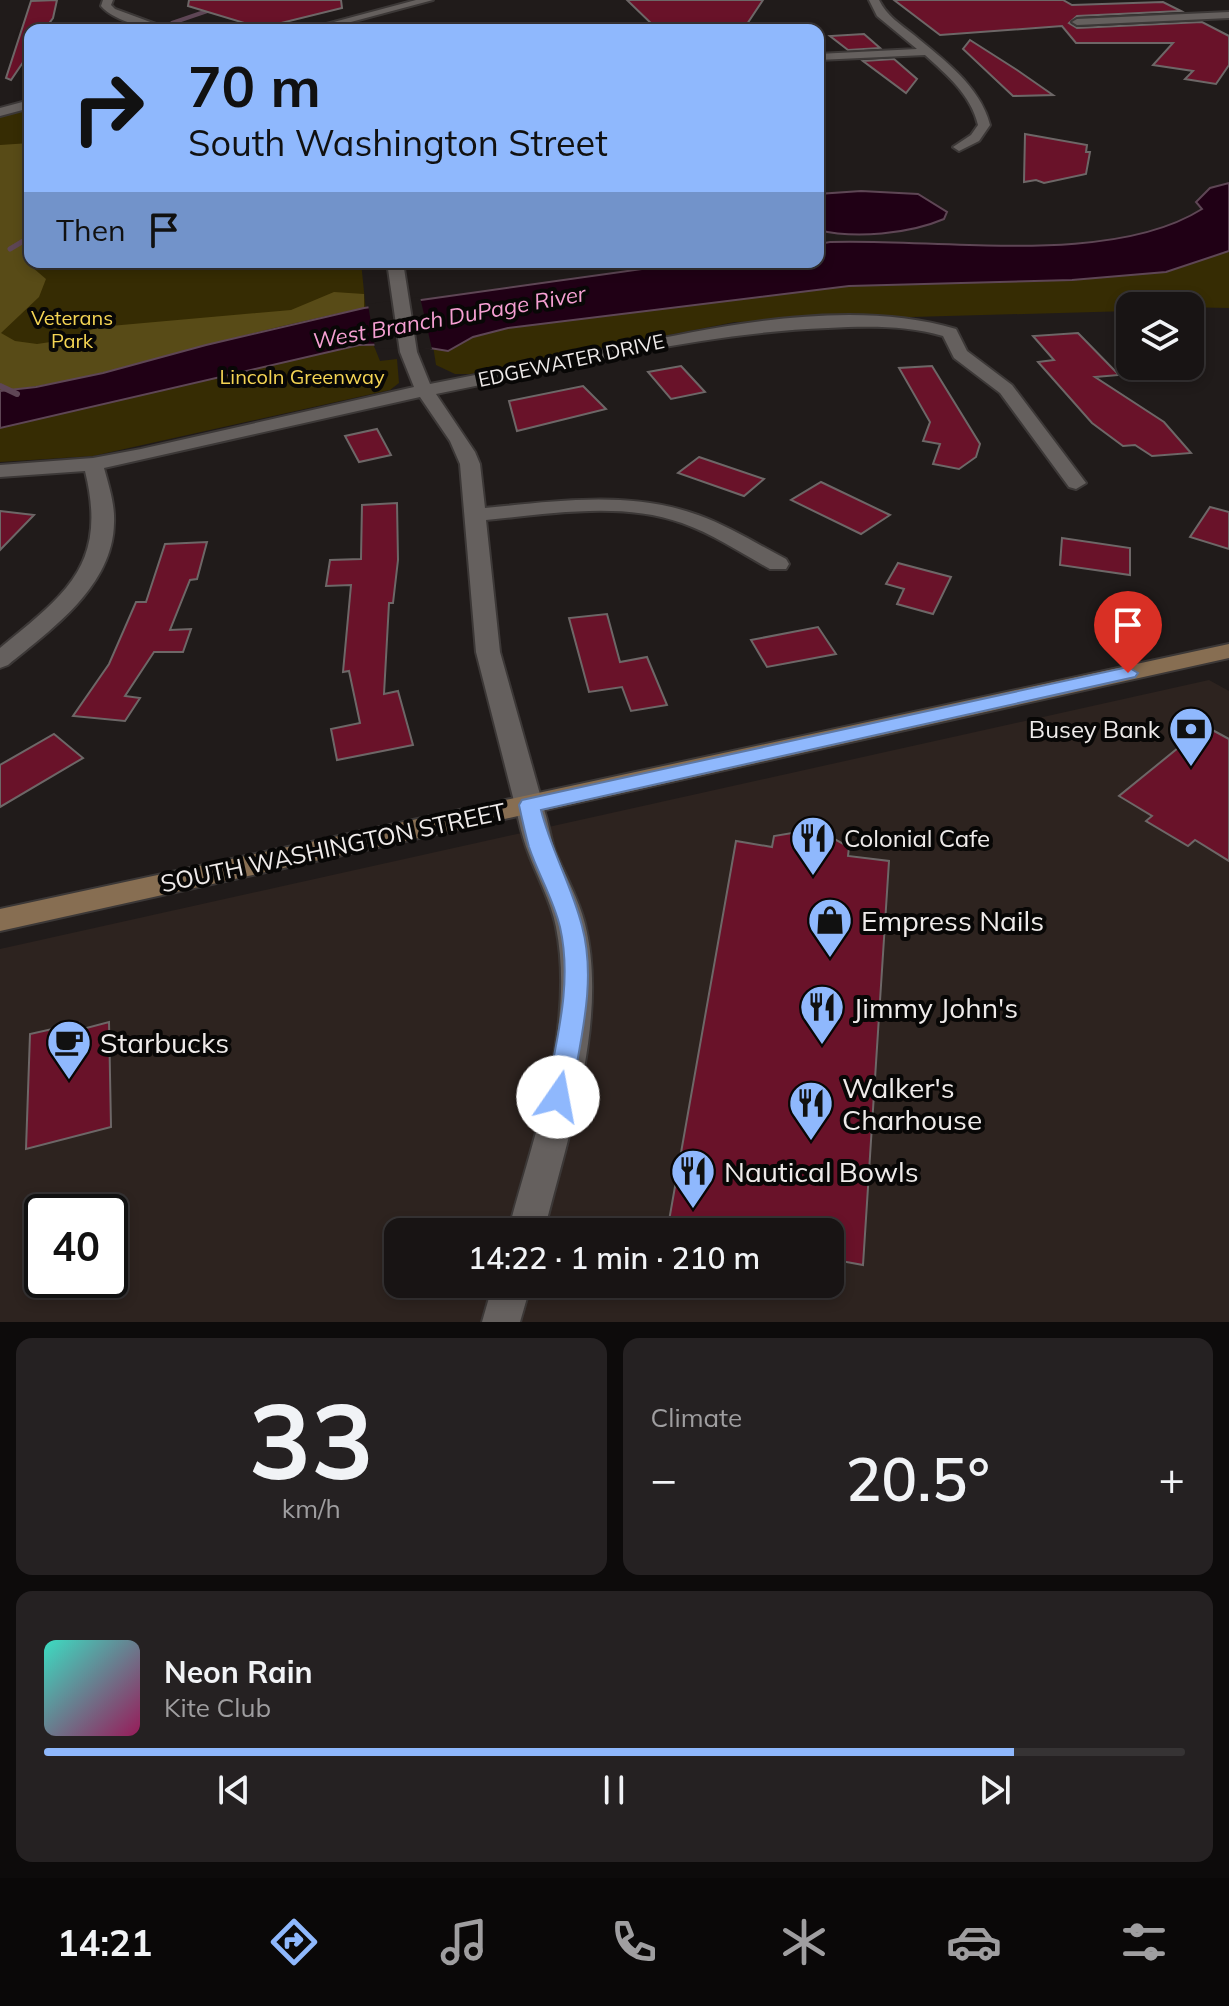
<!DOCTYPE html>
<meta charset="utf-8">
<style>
body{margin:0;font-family:Mulish,sans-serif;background:#252122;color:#f1f3f6;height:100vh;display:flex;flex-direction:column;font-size:30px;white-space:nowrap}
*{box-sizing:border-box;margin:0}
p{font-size:26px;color:#9f9ea0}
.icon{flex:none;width:44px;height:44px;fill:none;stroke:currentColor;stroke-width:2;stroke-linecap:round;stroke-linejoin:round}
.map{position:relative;height:1322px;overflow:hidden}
.details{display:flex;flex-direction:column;gap:16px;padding:16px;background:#0d0b0b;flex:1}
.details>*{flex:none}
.top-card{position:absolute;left:24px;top:24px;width:800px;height:244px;border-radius:16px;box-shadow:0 4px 12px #0003,0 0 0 2px #363334;background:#8fb8fd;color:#111;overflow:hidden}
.controls{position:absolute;left:1116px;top:292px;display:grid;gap:16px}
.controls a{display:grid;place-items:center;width:88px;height:88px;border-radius:16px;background:#181414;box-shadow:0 4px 12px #0003,0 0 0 2px #363334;font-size:40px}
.speed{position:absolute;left:24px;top:1194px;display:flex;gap:16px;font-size:40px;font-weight:700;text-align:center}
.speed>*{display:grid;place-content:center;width:104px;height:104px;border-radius:50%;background:#181414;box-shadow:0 4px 12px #0003,0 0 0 2px #363334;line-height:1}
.speed .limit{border:4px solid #111;border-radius:12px;background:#fff;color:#111}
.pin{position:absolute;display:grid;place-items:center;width:68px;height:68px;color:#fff;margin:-82px -34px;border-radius:50% 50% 50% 0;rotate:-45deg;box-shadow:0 0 8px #0007}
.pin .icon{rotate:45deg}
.me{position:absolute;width:88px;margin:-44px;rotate:12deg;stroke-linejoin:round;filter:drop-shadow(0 0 6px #0008)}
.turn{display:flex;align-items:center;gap:28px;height:168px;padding:0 32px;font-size:36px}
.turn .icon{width:104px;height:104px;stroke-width:2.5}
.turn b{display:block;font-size:56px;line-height:68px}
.then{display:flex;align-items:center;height:76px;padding:0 32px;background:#0003;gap:16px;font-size:30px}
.big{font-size:60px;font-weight:600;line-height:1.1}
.details .widget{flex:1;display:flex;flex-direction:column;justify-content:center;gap:12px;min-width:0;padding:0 28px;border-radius:16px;background:#252122}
.details .dial{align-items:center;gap:0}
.dial b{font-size:104px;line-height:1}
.song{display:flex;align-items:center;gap:24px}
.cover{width:96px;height:96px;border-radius:12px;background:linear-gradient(135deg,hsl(170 70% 55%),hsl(330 70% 35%))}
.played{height:8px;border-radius:4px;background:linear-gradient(90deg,#8fb8fd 85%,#363334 85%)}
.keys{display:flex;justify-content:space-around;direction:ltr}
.heat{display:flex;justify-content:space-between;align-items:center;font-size:44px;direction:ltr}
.details .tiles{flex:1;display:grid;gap:16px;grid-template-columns:1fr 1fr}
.widget:last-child{grid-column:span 2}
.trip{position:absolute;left:384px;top:1218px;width:460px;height:80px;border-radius:16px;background:#181414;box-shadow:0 4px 12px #0003,0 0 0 2px #363334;font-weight:600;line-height:80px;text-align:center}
.tabs{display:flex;height:128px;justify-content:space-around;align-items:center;background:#0a0808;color:#9f9ea0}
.tabs .icon{width:56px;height:56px}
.tabs .current{color:#8fb8fd}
.tabs b{font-size:36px;color:#f1f3f6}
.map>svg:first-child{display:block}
.built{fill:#2d231f;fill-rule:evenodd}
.green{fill:#362c03}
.forest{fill:#584b17}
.water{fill:#200015;stroke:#5e4655;stroke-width:2}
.pier{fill:#201b1a}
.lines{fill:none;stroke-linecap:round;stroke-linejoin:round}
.stream-far2{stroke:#5e4655;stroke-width:4}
.stream-far1{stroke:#5e4655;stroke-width:5}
.stream{stroke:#5e4655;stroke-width:6}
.building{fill:#691229;stroke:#6d6767;stroke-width:2}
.minor-casing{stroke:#3c3837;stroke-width:4}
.tertiary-casing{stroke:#3c3837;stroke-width:4}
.secondary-casing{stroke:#3c3837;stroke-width:4}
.minor{fill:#65605e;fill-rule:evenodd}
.tertiary{fill:#65605e;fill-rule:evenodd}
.secondary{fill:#876e52;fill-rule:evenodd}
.route{fill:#8fb8fd;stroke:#5d78a4;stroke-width:2}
.labels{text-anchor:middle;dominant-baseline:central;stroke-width:8;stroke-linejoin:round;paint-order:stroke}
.far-park-label{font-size:20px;fill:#f5d554;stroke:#080706}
.far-street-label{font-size:20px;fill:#efebea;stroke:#080706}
.far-water-label{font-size:22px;font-style:italic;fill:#f6a0d3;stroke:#080706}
.poi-label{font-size:24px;fill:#efebea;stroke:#080706;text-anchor:end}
.street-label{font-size:24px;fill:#efebea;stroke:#080706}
.near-poi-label{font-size:28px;fill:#efebea;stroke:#080706;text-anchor:start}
</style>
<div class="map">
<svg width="1229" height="1322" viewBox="0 0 1229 1322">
<rect width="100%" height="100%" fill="#201b1a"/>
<path class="built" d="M1209,680l20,11v631h-1229v-373zM42,1212h68v68h-68zM398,1232h432v52h-432z"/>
<g class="green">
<path d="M30,106v156h331l7,69 12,30 17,-2 2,24 -9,7 -297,66 -93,6v-349z"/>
<path d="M1229,213v95l-99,-2v5l-395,11 -265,52h-15l-19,-9 -7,-45 662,-60z"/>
</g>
<path class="forest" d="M30,143v109l-5,9 21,18 -7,18 -38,36 14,8 22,3 27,-4 35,-13 192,-17 43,-18 30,2v14c-54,11 -108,24 -161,38 -68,18 -134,38 -203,45v-246z"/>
<g class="water">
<path d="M1229,183v68l-63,21 -94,8 -223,6 -341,42 -35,9 -25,14 -43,-7 -46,1 -359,83v-37l36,-4 67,-14 103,-28 158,-37 328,-46h126v-18l12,-2c106,-4 280,25 372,-33l-6,-7 14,-14z"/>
<path d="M861,191l57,3 29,18 -3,7c-35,15 -89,20 -126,11v-36z"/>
</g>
<path class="pier" d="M420,297l12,52 -57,-1 -7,-44z"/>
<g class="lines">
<path class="stream-far2" d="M172,23l41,-14"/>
<path class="stream-far1" d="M10,249l20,-12"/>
<path class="stream" d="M0,386l17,8"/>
</g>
<g class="building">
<path d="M57,0l-4,18 -9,12h-14v22l-19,28 -5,-2 25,-77z"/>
<path d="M189,0h152l1,8 -81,20 -73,-22z"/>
<path d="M627,0h136l-20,30h-85z"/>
<path d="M894,0h169l9,5 91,-3 18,9 -104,5 -8,7 8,5 125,-6 27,14v29l-13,19 -31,-5 8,-8 -40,-6 20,-22h-97l-14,-17 -122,9z"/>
<path d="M864,34l16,14 -32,2 -18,-14z"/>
<path d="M970,40l47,30 36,25 -40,1 -50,-47z"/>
<path d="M894,59l23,20 -11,14 -43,-32z"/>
<path d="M1025,134l62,11 -1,7h4l-4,22 -42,9 -8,-3 -12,2z"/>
<path d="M1078,333l41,42 -24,2 69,45 27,31 -39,3 -17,-11 -12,1 -31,-23 -54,-61 16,-2 -21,-24z"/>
<path d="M681,366l24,26 -34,7 -23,-27z"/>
<path d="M932,366l48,78 -4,13 -17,12 -26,-5 7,-20 -17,-3 7,-19 -31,-54z"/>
<path d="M583,386l23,23 -89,22 -8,-30z"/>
<path d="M377,429l14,26 -32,7 -14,-26z"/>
<path d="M699,457l65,22 -20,17 -66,-23z"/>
<path d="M821,482l69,33 -29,19 -70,-34z"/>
<path d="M397,503l1,57 -5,43h-4l-5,91 14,-3 15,54 -76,15 -6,-31 29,-6 -11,-52 -6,1 8,-87 -25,1 4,-26 31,-1 1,-54z"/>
<path d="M1210,507l19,5v37l-39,-12z"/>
<path d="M0,511l34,4 -34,35z"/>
<path d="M1062,538l68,10v27l-70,-10z"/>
<path d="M207,542l-10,37 -7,1 -20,50 21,-1 -8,23h-29l-29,44 15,2 -15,23 -52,-5 36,-52 27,-62h10l19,-58z"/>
<path d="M898,563l53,14 -18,37 -36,-10 7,-15 -18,-5z"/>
<path d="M607,614l13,48 27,-5 20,48 -36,6 -9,-24 -33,5 -20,-74z"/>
<path d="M818,627l18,27 -69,13 -16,-27z"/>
<path d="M1205,726l24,13v122l-34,-21 -7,6 -42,-25 6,-5 -33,-20z"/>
<path d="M54,734l29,24 -83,49v-42z"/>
<path d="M798,832l31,4 20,11 -1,9 41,5 -26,404 -33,-6v-27h-163l69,-391 36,6 2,-11z"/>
<path d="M109,1022l2,105 -85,22 4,-115 49,-11v7z"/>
</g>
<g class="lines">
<g class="minor-casing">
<g id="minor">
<path d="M103,0h10l-2,5 4,4 57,21c-21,0 -57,-8 -71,-24z"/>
<path d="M416,0h17l-112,30h-17z"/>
<path d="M869,0h10c8,16 21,24 35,35 30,25 66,51 76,90l-11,16 -20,10 -6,-4 18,-12 7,-10c-7,-30 -31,-50 -53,-70l-107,5v-6l99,-5 -40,-33z"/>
<path d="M1229,12v6l-152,7 -5,-3 5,-3z"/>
<path d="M30,100v8l-30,8v-8z"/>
<path d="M387,262h16l14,90 13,32c65,-13 129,-25 193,-38 104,-21 229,-48 333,-17l11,22 45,34 74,98 -10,6 -7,-2 -69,-94 -46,-35 -11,-22c-37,-11 -77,-10 -115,-8 -132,5 -262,40 -392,66l39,58 5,12 5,44c70,-7 145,-18 213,7 31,11 59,29 88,44l3,5 -3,5h-16c-29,-16 -57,-35 -88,-46 -61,-22 -133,-9 -196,-3l14,132 43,153 -4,7 -10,3 -10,-3 -4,-7 -39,-153 -16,-188 -10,-23 -30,-44 -316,71c5,18 11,37 10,55 -1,63 -62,106 -106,142l-8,3v-20c67,-55 108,-84 85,-177l-85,6v-12l93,-7 48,-9 273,-62 -14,-35z"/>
</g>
</g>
<g class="tertiary-casing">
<g id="tertiary">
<path d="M529,795l10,3c9,16 10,36 16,53 10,24 24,48 30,73 24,96 -18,214 -41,308h-36c25,-96 68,-205 48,-305 -5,-26 -19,-50 -28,-75 -6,-15 -9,-31 -13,-47l4,-7z"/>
<path d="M493,1284h38l-11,38h-38z"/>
</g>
</g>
<g class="secondary-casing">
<path id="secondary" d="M1229,644v14l-1229,273v-22z"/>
</g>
<use href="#minor" class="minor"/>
<use href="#tertiary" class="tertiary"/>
<use href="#secondary" class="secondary"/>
</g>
<path class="route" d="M1128,667l10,6 -3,4 -594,133c10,40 31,76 41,116 15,56 -2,114 -11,171l-4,7 -9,4 -9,-4 -3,-7c10,-56 27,-113 14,-170 -7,-29 -22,-53 -31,-80 -4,-14 -7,-28 -10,-42l3,-5z"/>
<defs>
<g id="bank-pin" transform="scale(2.3)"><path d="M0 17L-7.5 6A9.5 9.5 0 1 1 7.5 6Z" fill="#8fb8fd" stroke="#080706"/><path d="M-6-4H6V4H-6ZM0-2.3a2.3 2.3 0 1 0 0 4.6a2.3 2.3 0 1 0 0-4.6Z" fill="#111"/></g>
<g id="restaurant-pin" transform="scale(2.3)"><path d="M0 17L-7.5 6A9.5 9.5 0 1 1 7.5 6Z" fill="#8fb8fd" stroke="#080706"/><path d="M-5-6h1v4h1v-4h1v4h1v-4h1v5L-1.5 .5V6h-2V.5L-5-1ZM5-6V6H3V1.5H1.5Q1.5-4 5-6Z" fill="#111"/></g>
<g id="shop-pin" transform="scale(2.3)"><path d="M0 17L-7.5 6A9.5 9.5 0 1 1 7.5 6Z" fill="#8fb8fd" stroke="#080706"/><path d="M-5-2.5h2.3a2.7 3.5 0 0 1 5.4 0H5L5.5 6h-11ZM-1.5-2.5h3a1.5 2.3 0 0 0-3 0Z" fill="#111"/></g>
<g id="cafe-pin" transform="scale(2.3)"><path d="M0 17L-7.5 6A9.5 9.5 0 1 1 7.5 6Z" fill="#8fb8fd" stroke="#080706"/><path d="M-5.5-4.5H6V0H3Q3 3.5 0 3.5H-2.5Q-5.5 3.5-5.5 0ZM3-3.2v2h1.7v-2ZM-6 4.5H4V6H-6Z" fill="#111"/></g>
</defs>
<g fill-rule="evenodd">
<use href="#bank-pin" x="1191" y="729"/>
<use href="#restaurant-pin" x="813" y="838"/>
<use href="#shop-pin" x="830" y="920"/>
<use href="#restaurant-pin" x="822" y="1007"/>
<use href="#cafe-pin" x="69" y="1042"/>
<use href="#restaurant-pin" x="811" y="1103"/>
<use href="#restaurant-pin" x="693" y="1171"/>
</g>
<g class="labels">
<g class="far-park-label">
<text x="72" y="317">Veterans<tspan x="72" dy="23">Park</tspan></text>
<text x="302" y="376">Lincoln Greenway</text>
</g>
<g class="far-street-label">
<text transform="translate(571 360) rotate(-12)">EDGEWATER DRIVE</text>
</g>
<g class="far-water-label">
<text transform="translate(449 317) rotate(-10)">West Branch DuPage River</text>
</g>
<g class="poi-label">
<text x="1160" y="729">Busey Bank</text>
<text x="844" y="838" text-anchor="start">Colonial Cafe</text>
</g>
<g class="street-label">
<text transform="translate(333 847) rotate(-12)">SOUTH WASHINGTON STREET</text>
</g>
<g class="near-poi-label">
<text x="861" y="920">Empress Nails</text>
<text x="853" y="1007">Jimmy John's</text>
<text x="100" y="1042">Starbucks</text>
<text x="842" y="1087">Walker's<tspan x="842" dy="32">Charhouse</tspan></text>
<text x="724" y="1171">Nautical Bowls</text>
</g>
</g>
</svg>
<div class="controls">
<a><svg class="icon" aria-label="layers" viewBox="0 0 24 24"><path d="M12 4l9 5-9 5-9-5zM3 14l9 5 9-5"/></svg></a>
</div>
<div class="speed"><div class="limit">40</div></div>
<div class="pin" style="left:1128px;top:673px;background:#d93025"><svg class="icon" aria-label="arrive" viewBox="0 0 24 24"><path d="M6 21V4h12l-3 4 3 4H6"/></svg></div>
<svg class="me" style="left:558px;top:1097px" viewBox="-20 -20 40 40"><circle r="19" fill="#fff"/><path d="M0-13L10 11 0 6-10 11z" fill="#8fb8fd"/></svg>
<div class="trip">14:22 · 1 min · 210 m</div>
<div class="top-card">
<div class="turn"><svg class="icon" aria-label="right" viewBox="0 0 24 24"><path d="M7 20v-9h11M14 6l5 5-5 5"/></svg><div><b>70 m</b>South Washington Street</div></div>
<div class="then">Then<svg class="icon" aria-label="arrive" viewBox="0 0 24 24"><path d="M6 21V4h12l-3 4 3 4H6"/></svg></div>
</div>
</div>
<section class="details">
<div class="tiles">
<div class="widget dial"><b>33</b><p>km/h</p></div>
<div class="widget"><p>Climate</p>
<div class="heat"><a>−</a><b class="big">20.5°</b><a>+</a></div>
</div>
<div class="widget">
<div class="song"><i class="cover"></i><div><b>Neon Rain</b><p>Kite Club</p></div></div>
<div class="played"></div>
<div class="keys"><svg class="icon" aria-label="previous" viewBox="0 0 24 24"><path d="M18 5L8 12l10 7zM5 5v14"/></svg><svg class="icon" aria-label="pause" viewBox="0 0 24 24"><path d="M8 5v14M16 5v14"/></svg><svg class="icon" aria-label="next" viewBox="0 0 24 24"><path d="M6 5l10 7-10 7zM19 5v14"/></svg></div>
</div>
</div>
</section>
<nav class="tabs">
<b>14:21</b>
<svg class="icon current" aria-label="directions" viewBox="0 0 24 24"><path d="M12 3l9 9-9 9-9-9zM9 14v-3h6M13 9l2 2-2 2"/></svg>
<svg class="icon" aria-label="music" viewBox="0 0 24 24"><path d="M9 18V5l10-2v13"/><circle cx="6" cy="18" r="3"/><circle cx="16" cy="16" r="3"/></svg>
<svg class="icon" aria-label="phone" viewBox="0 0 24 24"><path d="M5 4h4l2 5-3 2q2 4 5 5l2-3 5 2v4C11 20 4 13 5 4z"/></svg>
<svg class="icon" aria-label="climate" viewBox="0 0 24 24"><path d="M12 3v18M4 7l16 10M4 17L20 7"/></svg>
<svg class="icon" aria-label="car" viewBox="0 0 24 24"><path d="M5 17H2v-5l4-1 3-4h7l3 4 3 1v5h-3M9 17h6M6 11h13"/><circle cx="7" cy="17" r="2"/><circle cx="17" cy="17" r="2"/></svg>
<svg class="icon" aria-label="filters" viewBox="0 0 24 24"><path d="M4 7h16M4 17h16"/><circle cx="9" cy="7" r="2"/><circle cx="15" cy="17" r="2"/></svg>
</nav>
